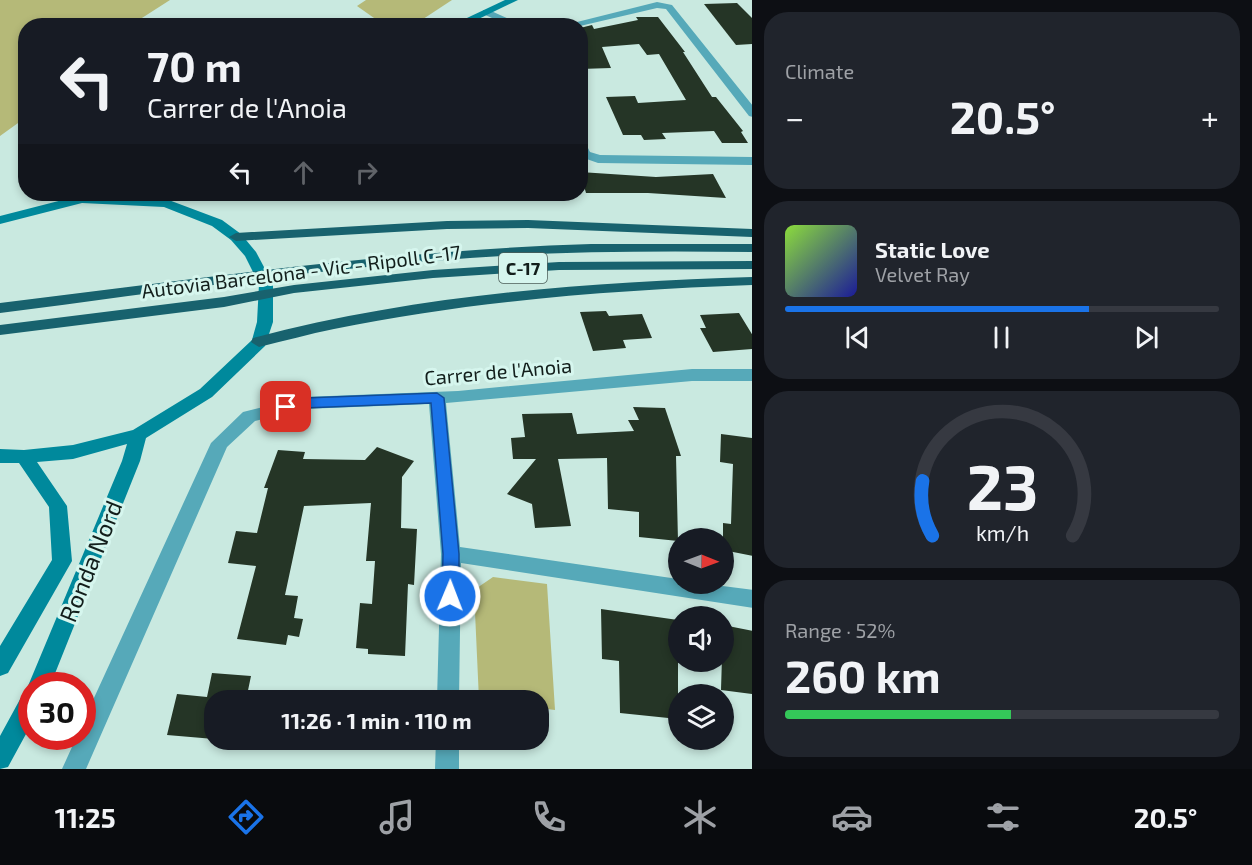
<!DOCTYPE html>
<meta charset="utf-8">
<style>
body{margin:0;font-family:"Exo 2",sans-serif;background:#20242c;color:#f1f3f6;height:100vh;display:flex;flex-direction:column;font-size:22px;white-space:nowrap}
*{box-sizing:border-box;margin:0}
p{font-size:20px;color:#9ea1a6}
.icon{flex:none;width:33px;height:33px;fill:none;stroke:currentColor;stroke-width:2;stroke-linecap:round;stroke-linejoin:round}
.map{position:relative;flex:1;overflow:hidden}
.sheet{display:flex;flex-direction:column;gap:12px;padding:12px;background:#0d0f14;width:500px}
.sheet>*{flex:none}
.guide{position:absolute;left:18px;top:18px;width:570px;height:183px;border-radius:24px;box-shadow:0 3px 9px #0003;background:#171b24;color:#f1f3f6;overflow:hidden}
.needle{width:39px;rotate:91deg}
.tools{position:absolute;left:668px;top:528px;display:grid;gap:12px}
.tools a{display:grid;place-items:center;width:66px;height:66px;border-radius:50%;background:#171b24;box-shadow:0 3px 9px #0003;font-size:30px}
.speed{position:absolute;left:18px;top:672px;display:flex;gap:12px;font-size:30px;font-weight:700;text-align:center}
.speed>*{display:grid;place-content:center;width:78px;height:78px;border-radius:50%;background:#171b24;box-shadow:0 3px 9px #0003;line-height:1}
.speed .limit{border:9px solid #d22;background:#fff;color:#111}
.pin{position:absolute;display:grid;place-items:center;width:51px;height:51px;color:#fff;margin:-26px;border-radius:12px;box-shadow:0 3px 9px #0006}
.me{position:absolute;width:66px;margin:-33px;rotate:1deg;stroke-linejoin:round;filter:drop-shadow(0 0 4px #0008)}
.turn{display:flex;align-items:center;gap:21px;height:126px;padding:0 30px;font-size:27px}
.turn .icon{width:78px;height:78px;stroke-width:2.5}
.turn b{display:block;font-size:42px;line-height:51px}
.lanes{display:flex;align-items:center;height:57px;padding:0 30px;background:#0003;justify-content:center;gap:30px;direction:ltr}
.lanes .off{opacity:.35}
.big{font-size:45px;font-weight:700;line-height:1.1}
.sheet .tile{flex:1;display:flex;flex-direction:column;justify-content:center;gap:9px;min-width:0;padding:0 21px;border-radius:24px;background:#20242c}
.sheet .dial{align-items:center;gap:0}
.dial svg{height:156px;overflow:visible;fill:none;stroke:#363941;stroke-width:7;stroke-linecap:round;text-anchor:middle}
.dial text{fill:#f1f3f6;stroke:none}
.song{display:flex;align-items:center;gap:18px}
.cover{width:72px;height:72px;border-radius:9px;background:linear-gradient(135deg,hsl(90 70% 55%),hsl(240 70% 35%))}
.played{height:6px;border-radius:3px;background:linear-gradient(90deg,#1a73e8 70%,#363941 70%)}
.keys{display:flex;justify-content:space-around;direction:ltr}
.heat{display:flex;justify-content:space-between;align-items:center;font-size:33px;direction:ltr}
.charge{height:9px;border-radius:4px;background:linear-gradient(90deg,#34c759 52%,#363941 0)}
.trip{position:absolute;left:204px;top:690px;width:345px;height:60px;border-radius:24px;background:#171b24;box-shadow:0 3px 9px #0003;font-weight:700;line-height:60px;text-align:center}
.menu{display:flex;height:96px;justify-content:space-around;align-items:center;background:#090b0e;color:#9ea1a6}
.menu .icon{width:42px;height:42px}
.menu .active{color:#1a73e8}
.menu b{font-size:27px;color:#f1f3f6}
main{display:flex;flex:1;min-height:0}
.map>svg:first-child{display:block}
.green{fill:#b5b978}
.building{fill:#253526}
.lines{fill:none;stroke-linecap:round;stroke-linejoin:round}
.minor{fill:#56a9b9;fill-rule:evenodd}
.secondary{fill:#00899c;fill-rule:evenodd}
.trunk{fill:#18626e;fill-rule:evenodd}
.route{fill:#1a73e8;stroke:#114b97;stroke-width:1.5}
.labels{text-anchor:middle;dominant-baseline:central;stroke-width:6;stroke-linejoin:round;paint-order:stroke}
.shield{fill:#d6f6ee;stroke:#4d5f5a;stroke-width:1.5}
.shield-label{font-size:18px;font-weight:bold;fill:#121e1b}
.street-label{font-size:20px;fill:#121e1b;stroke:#d6f6ee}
.near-street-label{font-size:24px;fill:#121e1b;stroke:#d6f6ee}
</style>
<main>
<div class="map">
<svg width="753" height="769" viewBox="0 0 753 769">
<rect width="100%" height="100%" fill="#c9e9e0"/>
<g class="green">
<path d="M0,0h170l-39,25 -105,1 -1,92 -25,18z"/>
<path d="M366,0h86l-38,25h-30l-27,-19z"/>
<path d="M493,577l54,7 8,126 -16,-2 -1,-8h-59l-5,-110z"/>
</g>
<g class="building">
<path d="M737,3l16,16v25l-17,1 -32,-41z"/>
<path d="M636,17h22l27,35h-2l29,45h4l27,34 -2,1 7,11h-26l-8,-12 -52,2 4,6 -22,1 -3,-5h-18l-17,-38 29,-1 3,7 48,-3 -27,-46 -12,1 -8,-11 -37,3 9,21 -31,1v-41l12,-3 2,4 44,-9z"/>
<path d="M580,172l76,5 57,-3 13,24 -78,-5h-62z"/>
<path d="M606,311l3,5 33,-2 10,24 -29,2 3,8 -33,3 -13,-39z"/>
<path d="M739,313l14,23v13l-40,3 -13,-24h6l-6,-13z"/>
<path d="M633,407l32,1 16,48h-5l2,85 -39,-4v-25l-31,-3 -1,-51 -49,1 13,67 -36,2 -3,-24 -25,-10 29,-35h-23l-2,-21 14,-1 -3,-23 50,-1 5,21 57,-3 -6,-11h11z"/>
<path d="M721,434l32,4v118l-30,-6v-27l8,1 2,-60 -13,-2z"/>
<path d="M377,447l37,14 -12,16 -1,51 16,1 -3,56 -6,-1 -3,72 -37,-2v-5l-12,-1 4,-45 12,1 3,-43h-9l5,-58 -67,3 -19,89 13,1 -4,22 9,1 -4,18 -11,-2 -2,10 -49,-6 19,-73 -28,-3 8,-32 21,2 11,-45h-4l14,-38 27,2 -2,7 62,1z"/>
<path d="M601,609l77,11v99l-58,-6 -1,-52 -17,-2z"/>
<path d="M723,625l30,6v63l-32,-4z"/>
<path d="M212,673l39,3 -5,24h-32v39l-47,-4 10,-41 30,3z"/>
</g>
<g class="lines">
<g class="minor">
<path d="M657,2l15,3 81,101v11l-4,-1 -83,-107 -9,-1 -77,18h-19z"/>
<path d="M483,10h6l35,16h-14l-27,-12z"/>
<path d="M580,140h4l6,12 10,3 153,2v8l-155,-2 -17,-6z"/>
<path d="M692,369h61v12h-61l-246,22 14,144 218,32v5h29l46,6v18l-292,-45 -2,137h-22l4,-146 -12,-150 -125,5 -49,12 -28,26 -141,322h-24l15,-33h5v-12l129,-281 32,-31 61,-15 154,-6z"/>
<path d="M436,740h23v29h-24z"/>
</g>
<g class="secondary">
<path d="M505,0h13l-54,26h-14z"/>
<path d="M82,195l84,4 56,21 19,14 15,18 17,32v38l-8,24 -53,51 -66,41 -6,23 -90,225h-18v37l-24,44 -8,2v-33l24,-44 6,-2 -2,-4 94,-225 5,-17 -54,15 -36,3 30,44 5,55 -64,112 -8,3v-30l52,-86 -3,-53 -30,-44h-19v-14l24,1 49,-5 60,-15 67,-41 52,-49 5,-18 2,-38 -14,-28 -14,-16 -19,-14 -48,-19 -82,-4 -82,21v-8z"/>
</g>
<g class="trunk">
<path d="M528,220l225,9v8l-225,-9 -81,1 -211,12 -7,-4 7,-4 211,-12z"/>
<path d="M591,244h162v8c-95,-1 -189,-1 -283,6 -157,11 -313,35 -470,55v-10c197,-24 393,-53 591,-59z"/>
<path d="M753,261v8l-194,1 -126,8 -139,15 -70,14 -224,28v-10l224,-28 70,-12 139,-15 126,-8z"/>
<path d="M753,277v8c-140,5 -282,16 -419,44 -25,5 -50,12 -75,18l-8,-5 2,-4c161,-43 334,-56 500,-61z"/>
</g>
</g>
<path class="route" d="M437,393l7,5 15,156v42l-3,5 -6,2 -6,-2 -2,-5 1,-42 -12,-151 -127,5 -18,4 -7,-5 2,-3 23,-6z"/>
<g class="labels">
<rect class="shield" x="499" y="253" width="48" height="30" rx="4.5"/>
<g class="shield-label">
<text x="523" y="268">C-17</text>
</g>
<g class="street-label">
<text transform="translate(301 271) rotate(-7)">Autovia Barcelona - Vic - Ripoll C-17</text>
<text transform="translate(498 371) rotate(-5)">Carrer de l'Anoia</text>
</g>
<g class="near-street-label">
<text transform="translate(90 561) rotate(-68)">Ronda Nord</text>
</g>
</g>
</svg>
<div class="tools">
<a><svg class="needle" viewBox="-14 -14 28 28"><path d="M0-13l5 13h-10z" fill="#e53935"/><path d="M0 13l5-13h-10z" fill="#9ea1a6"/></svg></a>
<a><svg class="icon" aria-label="sound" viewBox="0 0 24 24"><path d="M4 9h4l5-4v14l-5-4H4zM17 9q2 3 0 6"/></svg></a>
<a><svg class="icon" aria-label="layers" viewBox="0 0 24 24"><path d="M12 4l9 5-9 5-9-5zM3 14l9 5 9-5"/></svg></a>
</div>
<div class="speed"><div class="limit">30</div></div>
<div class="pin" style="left:286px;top:407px;background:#d93025"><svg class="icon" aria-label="arrive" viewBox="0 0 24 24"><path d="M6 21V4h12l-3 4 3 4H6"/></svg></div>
<svg class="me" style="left:450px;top:596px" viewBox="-20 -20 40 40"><circle r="17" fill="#1a73e8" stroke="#fff" stroke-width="3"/><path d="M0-11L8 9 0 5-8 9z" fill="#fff"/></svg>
<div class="trip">11:26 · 1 min · 110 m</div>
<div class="guide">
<div class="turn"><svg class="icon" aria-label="left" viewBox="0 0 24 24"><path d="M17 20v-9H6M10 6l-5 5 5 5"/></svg><div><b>70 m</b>Carrer de l'Anoia</div></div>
<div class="lanes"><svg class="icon" aria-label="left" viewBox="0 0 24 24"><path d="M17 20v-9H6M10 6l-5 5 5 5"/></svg><svg class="icon off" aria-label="ahead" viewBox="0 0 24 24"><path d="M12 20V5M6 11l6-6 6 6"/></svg><svg class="icon off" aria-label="right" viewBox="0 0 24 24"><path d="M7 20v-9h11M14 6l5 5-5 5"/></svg></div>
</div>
</div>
<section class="sheet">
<div class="tile"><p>Climate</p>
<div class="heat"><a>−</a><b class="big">20.5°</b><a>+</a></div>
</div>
<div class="tile">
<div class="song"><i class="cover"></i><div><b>Static Love</b><p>Velvet Ray</p></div></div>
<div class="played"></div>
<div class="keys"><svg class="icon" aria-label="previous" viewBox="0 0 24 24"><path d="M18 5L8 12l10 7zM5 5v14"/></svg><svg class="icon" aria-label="pause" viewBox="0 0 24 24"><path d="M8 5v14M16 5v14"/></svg><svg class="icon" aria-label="next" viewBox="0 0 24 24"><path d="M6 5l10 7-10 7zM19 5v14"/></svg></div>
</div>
<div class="tile dial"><svg viewBox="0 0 100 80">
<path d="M14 69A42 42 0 1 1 86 69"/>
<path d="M14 69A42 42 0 0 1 9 41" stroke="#1a73e8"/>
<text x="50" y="56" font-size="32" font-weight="700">23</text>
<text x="50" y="72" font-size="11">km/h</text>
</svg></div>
<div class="tile"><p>Range · 52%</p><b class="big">260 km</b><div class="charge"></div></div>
</section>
</main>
<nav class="menu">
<b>11:25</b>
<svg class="icon active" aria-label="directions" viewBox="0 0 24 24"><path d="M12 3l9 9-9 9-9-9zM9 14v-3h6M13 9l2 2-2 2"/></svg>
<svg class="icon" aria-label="music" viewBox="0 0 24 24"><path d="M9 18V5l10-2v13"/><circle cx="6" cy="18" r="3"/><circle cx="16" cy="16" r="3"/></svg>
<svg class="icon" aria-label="phone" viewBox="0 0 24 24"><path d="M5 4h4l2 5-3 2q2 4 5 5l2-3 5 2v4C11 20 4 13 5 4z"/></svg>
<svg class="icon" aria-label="climate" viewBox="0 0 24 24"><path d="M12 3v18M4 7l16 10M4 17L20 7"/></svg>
<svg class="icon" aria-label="car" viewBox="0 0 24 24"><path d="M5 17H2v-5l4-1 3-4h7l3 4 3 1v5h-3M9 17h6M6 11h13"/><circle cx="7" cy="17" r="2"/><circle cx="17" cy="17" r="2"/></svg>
<svg class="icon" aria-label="filters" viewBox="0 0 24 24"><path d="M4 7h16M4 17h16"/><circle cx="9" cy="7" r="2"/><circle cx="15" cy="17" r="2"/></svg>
<b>20.5°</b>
</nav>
